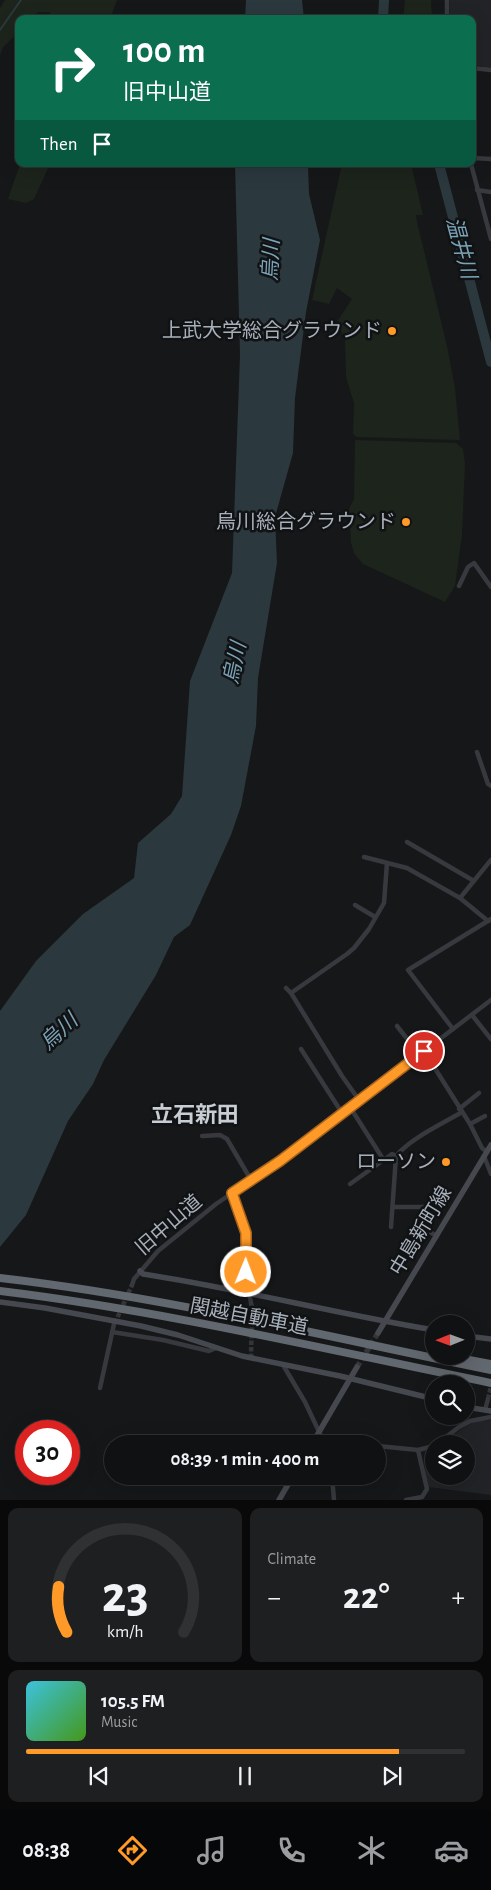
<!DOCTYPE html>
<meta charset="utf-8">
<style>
body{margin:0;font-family:"Alegreya Sans","Noto Sans JP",sans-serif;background:#1e1f21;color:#f1f3f6;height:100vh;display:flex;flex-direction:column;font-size:19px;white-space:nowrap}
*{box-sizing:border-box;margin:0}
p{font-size:16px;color:#9c9da0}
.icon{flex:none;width:28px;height:28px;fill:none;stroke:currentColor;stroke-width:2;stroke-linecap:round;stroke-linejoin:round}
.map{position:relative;height:1500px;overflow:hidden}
.drawer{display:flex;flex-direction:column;gap:8px;padding:8px;background:#09090a;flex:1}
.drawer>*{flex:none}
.hud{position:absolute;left:15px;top:15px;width:461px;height:152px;border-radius:10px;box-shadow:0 5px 20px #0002,0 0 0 1px #303133;background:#0b6e4f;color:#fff;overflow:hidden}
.needle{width:32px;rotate:269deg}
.controls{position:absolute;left:425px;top:1315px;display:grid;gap:10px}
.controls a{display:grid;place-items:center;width:50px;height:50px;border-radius:50%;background:#101113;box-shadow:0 5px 20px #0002,0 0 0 1px #303133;font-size:25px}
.speed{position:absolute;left:15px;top:1420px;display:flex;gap:10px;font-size:25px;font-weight:700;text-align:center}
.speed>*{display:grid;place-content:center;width:65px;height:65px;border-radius:50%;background:#101113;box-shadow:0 5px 20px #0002,0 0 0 1px #303133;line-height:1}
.speed .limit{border:8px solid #d22;background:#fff;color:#111}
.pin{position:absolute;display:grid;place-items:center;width:42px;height:42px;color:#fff;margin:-21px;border:2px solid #fff;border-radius:50%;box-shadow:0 1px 5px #0007}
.me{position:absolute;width:55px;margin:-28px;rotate:1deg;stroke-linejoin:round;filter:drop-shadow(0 0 4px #0008)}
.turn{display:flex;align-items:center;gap:18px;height:105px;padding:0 25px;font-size:22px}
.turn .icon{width:65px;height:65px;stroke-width:2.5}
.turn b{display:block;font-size:35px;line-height:42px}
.then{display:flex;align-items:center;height:48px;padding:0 25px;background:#0003;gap:10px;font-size:19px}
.big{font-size:38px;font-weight:600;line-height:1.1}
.drawer .card{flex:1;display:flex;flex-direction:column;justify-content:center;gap:8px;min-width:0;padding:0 18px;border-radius:10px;background:#1e1f21}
.drawer .dial{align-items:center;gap:0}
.dial svg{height:130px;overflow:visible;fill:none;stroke:#303133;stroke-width:7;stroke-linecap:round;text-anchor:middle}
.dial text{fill:#f1f3f6;stroke:none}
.song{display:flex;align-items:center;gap:15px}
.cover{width:60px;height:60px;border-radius:8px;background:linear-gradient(135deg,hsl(190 70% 55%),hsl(100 70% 35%))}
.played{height:5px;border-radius:2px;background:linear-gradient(90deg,#ff9928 85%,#303133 85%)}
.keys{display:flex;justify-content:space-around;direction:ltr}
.heat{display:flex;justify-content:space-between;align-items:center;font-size:28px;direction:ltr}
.drawer .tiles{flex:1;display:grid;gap:8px;grid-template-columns:1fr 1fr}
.card:last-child{grid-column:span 2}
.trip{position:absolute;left:104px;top:1435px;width:282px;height:50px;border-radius:25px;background:#101113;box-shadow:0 5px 20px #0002,0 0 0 1px #303133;font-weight:600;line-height:50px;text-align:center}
.menu{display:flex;height:80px;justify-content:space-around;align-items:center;background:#060708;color:#9c9da0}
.menu .icon{width:35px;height:35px}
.menu .on{color:#ff9928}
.menu b{font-size:22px;color:#f1f3f6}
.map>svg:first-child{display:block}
.built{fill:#222326}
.green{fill:#1c241c}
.water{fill:#2b383e}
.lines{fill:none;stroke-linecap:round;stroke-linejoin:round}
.stream{stroke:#2b383e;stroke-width:2}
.river{stroke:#2b383e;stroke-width:10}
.street-tunnel{stroke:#333539;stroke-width:4.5;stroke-dasharray:4.5 2;stroke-linecap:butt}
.secondary-tunnel{stroke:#333539;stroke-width:5.5;stroke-dasharray:5.5 3;stroke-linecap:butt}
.street{stroke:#37393e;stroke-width:4.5}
.secondary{stroke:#45484e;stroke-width:5.5}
.highway{stroke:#62686f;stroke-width:8}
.route-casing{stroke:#a6631a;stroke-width:12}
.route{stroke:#ff9928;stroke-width:9}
.poi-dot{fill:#ff9928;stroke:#111214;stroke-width:2}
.labels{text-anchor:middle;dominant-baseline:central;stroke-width:5;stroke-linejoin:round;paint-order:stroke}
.poi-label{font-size:20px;fill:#a7afba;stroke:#111214;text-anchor:end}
.street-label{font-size:20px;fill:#a7afba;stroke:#111214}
.water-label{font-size:21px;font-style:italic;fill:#7ba4b8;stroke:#111214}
.quarter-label{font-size:22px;font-weight:bold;fill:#c9ced5;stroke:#111214}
</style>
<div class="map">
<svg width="491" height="1500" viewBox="0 0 491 1500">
<rect width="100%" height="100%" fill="#161719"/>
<g class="built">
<path d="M450,0h41v68l-18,-3 -1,-46h-22z"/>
<path d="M491,1420v75l-63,-8 -4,-18h10v7h32v-32h-26l30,-21 6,-2z"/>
</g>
<g class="green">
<path d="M5,0h112l-7,19h-55l-6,-7h-11l-8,7h-11v13l-16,15 -3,8v-47z"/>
<path d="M405,0h26l1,19h-29z"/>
<path d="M20,164h30l-16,35 -8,4 -18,-4z"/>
<path d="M342,164h69l12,51h-7l1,7 30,124 8,42 5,52 -103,-3 -4,-3 1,-31 -8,-26 -1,-37 -8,-18 15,-23 -15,-11 -8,16 -17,-4z"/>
<path d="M355,440l101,3 7,6 2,15 -3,71 -7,51 -10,16 -82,-38 -9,-11 -3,-10 -2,-34 5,-10z"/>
</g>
<g class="water">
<path d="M246,0h56l2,19h-59z"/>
<path d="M235,164h73l1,30 11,46 -14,72 -11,86 -2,55 -18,64 2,46 -19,115 -2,48 -15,80 -10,29 -41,90 -16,12 -18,38 -52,85 -11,24 -25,37 -42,94 -26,32v-236l36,-50 47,-47 51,-36 4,-35 33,-29 11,-18 8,-115 42,-108 8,-218z"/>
</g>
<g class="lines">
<path class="stream" d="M0,30l21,-30"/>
<g class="river">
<path d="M383,19l1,-19"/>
<path d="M439,164l52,198"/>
</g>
<g class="street-tunnel">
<path d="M115,1323l17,-38"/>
<path d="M251,1358l1,-50"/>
<path d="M488,1399l3,-13"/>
</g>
<path class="secondary-tunnel" d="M357,1367l21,-34"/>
<g class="street">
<path d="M447,0v19"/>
<path d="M472,68l19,2"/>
<path d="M472,158l19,1"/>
<path d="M471,164l20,75"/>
<path d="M477,190l14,2"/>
<path d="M459,586l9,-19 6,-4 17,24"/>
<path d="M477,752l11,32 3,2"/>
<path d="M407,842l67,39"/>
<path d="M364,857l43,11 53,30 28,23"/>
<path d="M460,898l31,-38"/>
<path d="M355,905l20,12"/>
<path d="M286,988l5,5 51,83 17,24"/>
<path d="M291,993l56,-39 7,-6 15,-19 15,-26 3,-40"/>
<path d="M472,1015l19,24"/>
<path d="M397,1026l22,28"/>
<path d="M453,1029l-45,-59 83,-51"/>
<path d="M301,1049l41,64"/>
<path d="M424,1051l46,73 12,24 5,4"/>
<path d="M350,1107l33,52"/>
<path d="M459,1109l20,-16"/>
<path d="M470,1124l15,-8"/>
<path d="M202,1136l18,-1 7,4 24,41"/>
<path d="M484,1156l7,18"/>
<path d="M350,1184l42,-30 4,2"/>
<path d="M232,1193l14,40 -1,39 7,36"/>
<path d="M393,1207h32l1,23 11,6"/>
<path d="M391,1227l5,-71c15,-18 46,-32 66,-44"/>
<path d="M132,1285l2,-6 24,-28 58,-47 64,-43 211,-161"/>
<path d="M112,1332l51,8 46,11 7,-3"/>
<path d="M283,1365l22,37 17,36 8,3 24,3"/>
<path d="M100,1388l14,-64"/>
<path d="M485,1410l3,-11"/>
<path d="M437,1444l22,-17 11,-6 21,-4"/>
<path d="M378,1446l40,4 16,-4"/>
<path d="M332,1476l2,24"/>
<path d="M406,1500l16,-3 5,-8 -9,-39"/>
</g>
<g class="secondary">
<path d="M140,1271l3,3c98,15 194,40 291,56"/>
<path d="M0,1302l45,6 96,18 37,9 64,21 98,20 94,23"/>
<path d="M378,1333l113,-188"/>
<path d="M466,1336l25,3"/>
<path d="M466,1407l25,4"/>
<path d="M312,1444l45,-77"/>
<path d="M279,1500l14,-24"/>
</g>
<g class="highway">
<path d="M0,1278c165,19 328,59 491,92"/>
<path d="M0,1291c165,20 328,59 491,92"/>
<path d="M448,1356l43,8"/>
</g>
</g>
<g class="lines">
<g class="route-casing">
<path id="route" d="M246,1272v-39l-14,-40 48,-32 144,-110"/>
</g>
<use href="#route" class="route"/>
</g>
<g class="poi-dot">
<circle cx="392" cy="331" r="5"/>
<circle cx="406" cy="522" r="5"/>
<circle cx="446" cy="1162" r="5"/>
</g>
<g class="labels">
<g class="poi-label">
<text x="382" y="331">上武大学総合グラウンド</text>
<text x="396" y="522">烏川総合グラウンド</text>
<text x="436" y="1162">ローソン</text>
</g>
<g class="street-label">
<text transform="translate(169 1225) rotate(-41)">旧中山道</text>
<text transform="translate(421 1231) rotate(-59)">中島新町線</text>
<text transform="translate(249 1317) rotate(11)">関越自動車道</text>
</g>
<g class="water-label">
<text transform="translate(461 248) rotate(75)">温井川</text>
<text transform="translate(271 260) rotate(-87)">烏川</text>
<text transform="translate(235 663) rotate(-78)">烏川</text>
<text transform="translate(59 1032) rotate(-43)">烏川</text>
</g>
<g class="quarter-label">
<text x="195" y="1115">立石新田</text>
</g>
</g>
</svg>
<div class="controls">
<a><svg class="needle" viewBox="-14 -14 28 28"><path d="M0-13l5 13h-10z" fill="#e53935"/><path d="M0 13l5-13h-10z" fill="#9c9da0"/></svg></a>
<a><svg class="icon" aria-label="search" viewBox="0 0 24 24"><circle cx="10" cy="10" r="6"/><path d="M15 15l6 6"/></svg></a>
<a><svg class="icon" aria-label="layers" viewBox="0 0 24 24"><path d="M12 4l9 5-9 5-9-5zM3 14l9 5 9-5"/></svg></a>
</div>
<div class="speed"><div class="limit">30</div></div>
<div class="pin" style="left:424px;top:1051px;background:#d93025"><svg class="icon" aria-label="arrive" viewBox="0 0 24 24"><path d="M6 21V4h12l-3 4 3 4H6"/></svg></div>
<svg class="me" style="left:246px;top:1272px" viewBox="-20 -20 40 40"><circle r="17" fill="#ff9928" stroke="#fff" stroke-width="3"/><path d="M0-11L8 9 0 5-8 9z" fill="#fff"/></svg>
<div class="trip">08:39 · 1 min · 400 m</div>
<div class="hud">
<div class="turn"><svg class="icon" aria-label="right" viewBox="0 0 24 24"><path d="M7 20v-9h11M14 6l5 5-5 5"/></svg><div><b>100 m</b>旧中山道</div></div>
<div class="then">Then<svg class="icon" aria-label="arrive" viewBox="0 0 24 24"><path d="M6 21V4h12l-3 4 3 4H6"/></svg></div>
</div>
</div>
<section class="drawer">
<div class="tiles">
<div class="card dial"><svg viewBox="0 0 100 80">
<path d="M14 69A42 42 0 1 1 86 69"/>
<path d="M14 69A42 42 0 0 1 9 41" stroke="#ff9928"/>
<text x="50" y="56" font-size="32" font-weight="700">23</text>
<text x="50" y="72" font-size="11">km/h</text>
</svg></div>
<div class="card"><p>Climate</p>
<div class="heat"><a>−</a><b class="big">22°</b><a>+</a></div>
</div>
<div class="card">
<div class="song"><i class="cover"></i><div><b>105.5 FM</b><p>Music</p></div></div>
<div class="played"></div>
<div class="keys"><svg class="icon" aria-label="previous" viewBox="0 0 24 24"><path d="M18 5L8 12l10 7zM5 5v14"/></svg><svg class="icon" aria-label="pause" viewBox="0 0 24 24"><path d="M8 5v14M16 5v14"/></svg><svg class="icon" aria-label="next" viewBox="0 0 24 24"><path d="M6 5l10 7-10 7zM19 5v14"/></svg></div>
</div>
</div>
</section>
<nav class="menu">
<b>08:38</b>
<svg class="icon on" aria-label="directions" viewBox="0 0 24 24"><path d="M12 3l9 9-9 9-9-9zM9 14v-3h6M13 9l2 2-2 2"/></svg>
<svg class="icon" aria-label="music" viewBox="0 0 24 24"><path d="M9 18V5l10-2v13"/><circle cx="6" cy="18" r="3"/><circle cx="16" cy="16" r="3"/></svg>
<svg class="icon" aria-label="phone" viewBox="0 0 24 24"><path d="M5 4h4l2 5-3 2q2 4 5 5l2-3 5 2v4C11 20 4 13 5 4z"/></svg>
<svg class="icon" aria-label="climate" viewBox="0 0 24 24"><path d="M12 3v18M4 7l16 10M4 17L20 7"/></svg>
<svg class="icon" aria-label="car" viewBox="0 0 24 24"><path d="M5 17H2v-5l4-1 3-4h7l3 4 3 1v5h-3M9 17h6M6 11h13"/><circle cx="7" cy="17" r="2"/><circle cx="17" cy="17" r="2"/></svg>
</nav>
